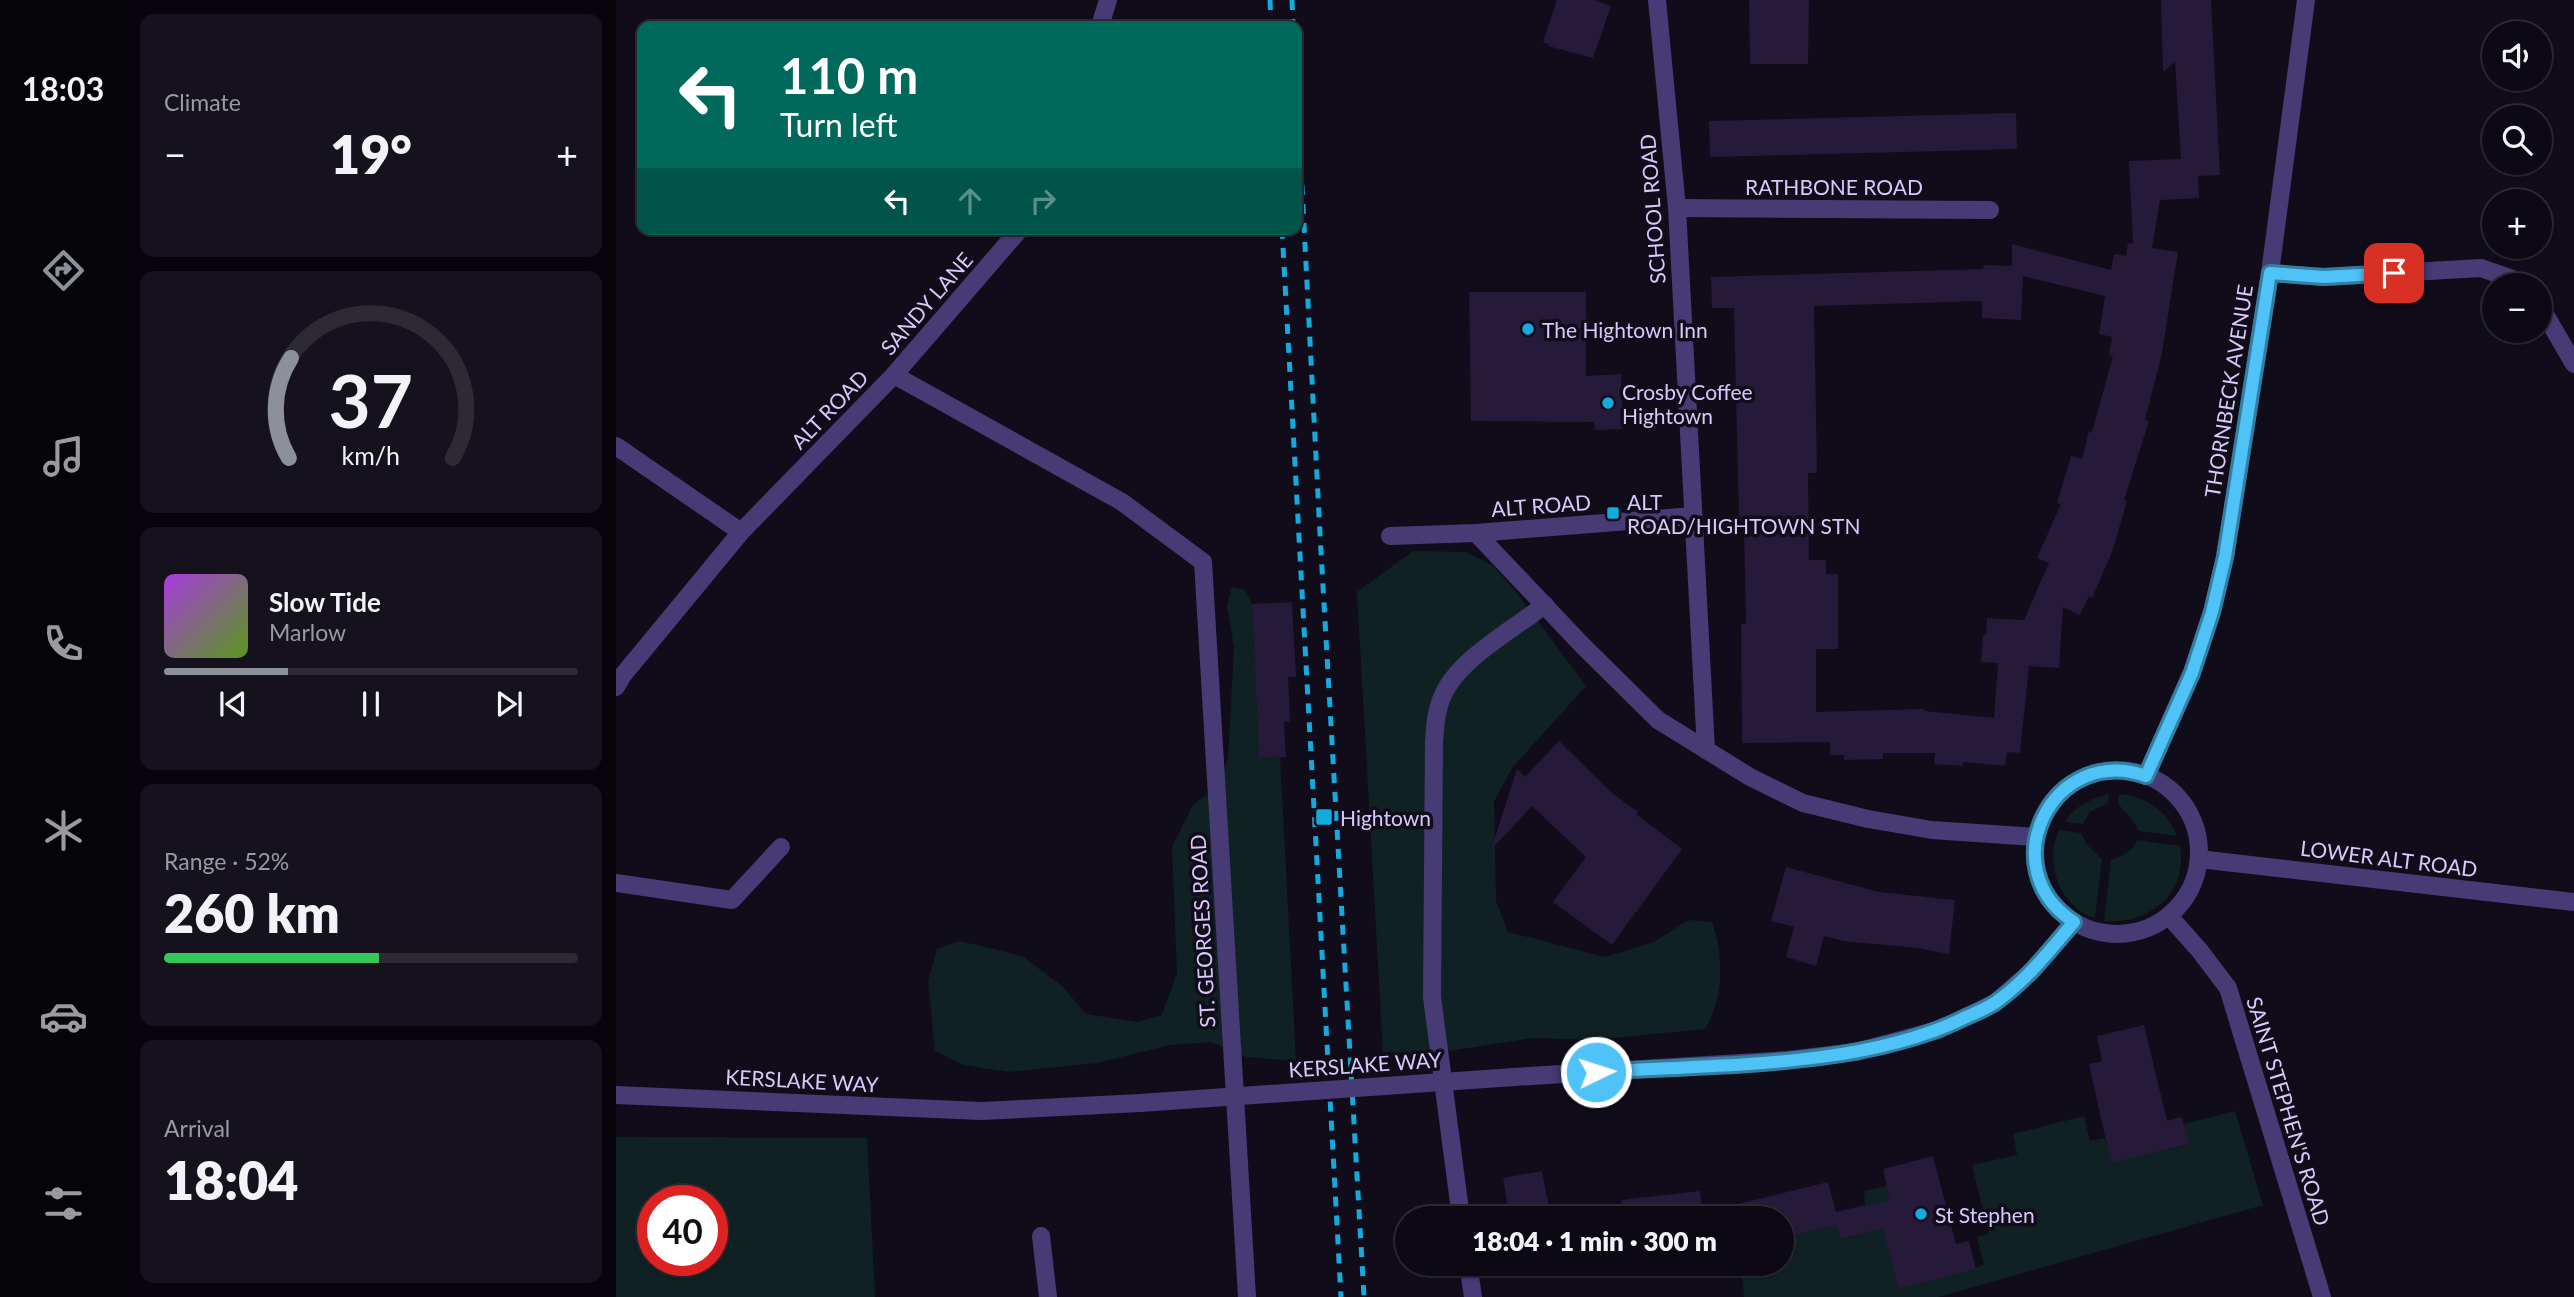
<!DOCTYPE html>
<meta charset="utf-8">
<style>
body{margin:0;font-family:Lato,sans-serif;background:#16121d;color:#f1f3f6;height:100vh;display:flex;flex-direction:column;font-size:26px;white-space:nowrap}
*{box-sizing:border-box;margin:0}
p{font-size:23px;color:#9a9aa0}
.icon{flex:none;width:38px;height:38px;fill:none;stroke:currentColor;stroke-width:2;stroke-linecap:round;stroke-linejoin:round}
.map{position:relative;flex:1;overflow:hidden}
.details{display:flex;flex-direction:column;gap:14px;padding:14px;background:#07050b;width:490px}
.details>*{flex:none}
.guide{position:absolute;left:21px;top:21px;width:665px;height:214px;border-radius:14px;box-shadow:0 2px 5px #0004,0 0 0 2px #2d2a34;background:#00695c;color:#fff;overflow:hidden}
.buttons{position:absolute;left:1866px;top:21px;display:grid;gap:14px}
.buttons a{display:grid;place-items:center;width:70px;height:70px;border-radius:50%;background:#0d0914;box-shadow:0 2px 5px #0004,0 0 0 2px #2d2a34;font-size:35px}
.speed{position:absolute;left:21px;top:1185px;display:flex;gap:14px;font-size:35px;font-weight:700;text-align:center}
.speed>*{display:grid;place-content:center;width:91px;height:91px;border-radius:50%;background:#0d0914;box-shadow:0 2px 5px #0004,0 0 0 2px #2d2a34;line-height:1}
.speed .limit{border:10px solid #d22;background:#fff;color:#111}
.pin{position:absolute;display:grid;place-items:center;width:60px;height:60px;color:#fff;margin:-30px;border-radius:14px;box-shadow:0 4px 10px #0006}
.me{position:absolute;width:77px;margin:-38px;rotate:86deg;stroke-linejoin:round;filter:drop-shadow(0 0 5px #0008)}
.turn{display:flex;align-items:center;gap:24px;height:147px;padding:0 28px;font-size:32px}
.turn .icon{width:91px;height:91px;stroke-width:2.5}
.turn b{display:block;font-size:49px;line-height:60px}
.lanes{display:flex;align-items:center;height:66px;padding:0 28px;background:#0003;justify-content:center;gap:35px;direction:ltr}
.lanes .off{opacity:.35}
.big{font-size:52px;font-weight:800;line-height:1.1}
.details .tile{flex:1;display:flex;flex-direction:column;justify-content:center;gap:10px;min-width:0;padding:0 24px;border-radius:14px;background:#16121d}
.details .dial{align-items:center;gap:0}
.dial svg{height:182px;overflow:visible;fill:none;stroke:#2d2a34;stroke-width:7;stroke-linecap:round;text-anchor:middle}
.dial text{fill:#f1f3f6;stroke:none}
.song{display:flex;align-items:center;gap:21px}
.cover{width:84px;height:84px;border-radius:10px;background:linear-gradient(135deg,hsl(280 70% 55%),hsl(90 70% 35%))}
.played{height:7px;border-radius:4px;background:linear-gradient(90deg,#8c9099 30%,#2d2a34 30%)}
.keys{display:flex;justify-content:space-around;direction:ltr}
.heat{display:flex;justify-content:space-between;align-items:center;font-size:38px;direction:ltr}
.charge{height:10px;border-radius:5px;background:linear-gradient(90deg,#34c759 52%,#2d2a34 0)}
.trip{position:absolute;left:779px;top:1206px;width:399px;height:70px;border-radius:35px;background:#0d0914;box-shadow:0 2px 5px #0004,0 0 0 2px #2d2a34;font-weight:800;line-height:70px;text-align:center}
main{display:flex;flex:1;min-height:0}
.dock{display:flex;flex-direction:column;width:126px;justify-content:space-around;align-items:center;background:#050408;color:#9a9aa0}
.dock .icon{width:49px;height:49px}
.dock .current{color:#8c9099}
.dock b{font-size:32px;color:#f1f3f6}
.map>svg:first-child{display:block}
.green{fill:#102124;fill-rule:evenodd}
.building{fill:#251a39;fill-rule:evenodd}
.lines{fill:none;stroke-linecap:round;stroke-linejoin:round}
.minor{stroke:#463b75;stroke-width:18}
.tertiary{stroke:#463b75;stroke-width:18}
.rail{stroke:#13aadd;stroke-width:5;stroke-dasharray:10 9;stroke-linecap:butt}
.tertiary-bridge{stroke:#463b75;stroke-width:18}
.route-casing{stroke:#337fa1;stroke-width:18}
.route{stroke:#4fc3f7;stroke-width:12}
.poi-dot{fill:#13aadd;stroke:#110c1a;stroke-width:2.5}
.labels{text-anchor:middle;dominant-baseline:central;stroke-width:7;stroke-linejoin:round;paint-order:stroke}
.street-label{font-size:21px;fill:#d7cafa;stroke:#110c1a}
.poi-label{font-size:21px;fill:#d7cafa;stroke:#110c1a;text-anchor:start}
</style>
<main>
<nav class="dock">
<b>18:03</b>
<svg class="icon current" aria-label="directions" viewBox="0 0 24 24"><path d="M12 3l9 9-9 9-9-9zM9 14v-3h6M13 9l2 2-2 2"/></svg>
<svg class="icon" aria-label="music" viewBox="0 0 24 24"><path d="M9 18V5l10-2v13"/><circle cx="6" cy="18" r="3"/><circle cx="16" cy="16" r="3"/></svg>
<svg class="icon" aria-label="phone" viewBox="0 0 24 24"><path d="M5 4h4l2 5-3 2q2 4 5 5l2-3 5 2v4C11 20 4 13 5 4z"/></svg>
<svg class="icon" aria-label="climate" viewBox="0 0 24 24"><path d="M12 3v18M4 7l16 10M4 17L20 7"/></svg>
<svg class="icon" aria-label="car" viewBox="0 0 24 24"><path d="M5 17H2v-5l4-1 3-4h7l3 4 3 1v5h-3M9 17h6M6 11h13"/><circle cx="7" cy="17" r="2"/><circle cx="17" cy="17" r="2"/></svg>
<svg class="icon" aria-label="filters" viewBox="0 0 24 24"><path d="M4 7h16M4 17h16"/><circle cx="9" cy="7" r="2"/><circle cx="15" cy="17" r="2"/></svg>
</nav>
<section class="details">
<div class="tile"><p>Climate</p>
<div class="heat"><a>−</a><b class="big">19°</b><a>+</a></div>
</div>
<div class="tile dial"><svg viewBox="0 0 100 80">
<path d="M14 69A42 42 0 1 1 86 69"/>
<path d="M14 69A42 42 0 0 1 15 25" stroke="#8c9099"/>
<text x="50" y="56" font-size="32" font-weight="700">37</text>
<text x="50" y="72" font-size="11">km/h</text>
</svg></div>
<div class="tile">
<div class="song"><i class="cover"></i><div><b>Slow Tide</b><p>Marlow</p></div></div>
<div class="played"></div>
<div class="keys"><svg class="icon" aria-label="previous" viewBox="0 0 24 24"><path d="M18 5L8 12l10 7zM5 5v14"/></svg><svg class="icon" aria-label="pause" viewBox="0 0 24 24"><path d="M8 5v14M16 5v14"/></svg><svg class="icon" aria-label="next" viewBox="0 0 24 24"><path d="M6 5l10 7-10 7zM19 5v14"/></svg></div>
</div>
<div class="tile"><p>Range · 52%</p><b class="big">260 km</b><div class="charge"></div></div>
<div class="tile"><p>Arrival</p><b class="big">18:04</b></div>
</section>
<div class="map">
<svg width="1958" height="1297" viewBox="0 0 1958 1297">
<rect width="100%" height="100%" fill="#110c1a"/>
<g class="green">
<path d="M797,551l53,1 26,13 21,23 73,98 -74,82 -18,34 2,99 12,31 97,25 49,-15 35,-22 23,2c12,34 12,76 -7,107l-113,11 -60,-2 -102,16 -47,-2 -26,-460z"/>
<path d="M616,587l13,3 7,14 7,154 21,-1 16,304 -50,-4 -35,-15 -41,3 -73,18 -88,9 -45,-7 -29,-14 -7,-70 9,-32 23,-8 62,15 40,30 24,28 52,8 24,-7 15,-42 -5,-126 21,-42 24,-18 11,-28 6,-112 -7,-41z"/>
<path d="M1493,794l-1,9 -18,9 -7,12 -18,-2c9,-16 27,-24 44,-28z"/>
<path d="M1503,794c26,2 49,17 58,42l-38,-5 -8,-13 -13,-14z"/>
<path d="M1443,830l22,3 6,12 15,14 -7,59c-36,-12 -51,-55 -36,-88z"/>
<path d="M1521,840l43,6c8,48 -31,79 -76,75l7,-61c12,-4 21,-8 26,-20z"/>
<path d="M1619,1111l28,94 -325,92h-194l-3,-33h41v-26l55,-13 3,14 14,-3 -6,-27 17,-4 -1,-14 23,-5 18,70 -14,4 7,29 86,-24 -7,-28 12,-3 -17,-69 45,-10 -4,-21 71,-18 6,25 15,-3 6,24 77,-17 -4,-21z"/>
<path d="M0,1137l251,1 8,159h-259zM37,1200h59v60h-59z"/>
</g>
<g class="building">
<path d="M941,0h37l17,6 -18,52 -45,-12 1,-2 -6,-2z"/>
<path d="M1133,0h60l-1,64h-58z"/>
<path d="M1545,0h50l9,175 -22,1 1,22 -39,2 -8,48 26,4 -16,101 -17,67 4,1 -25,79 3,1 -15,51 -20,46 -3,-2 -9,19 -17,-8 -4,61 -30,-2 -9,87 -13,-1 -2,14 -42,-4v4l-29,-2 1,-11h-52v6l-39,1v-5h-14v-13l-88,1 -1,-119h5l-2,-97h-3l-2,-8 -5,-211h-22l-1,-31 272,-8 1,-4 28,1v-22l99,26 3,-16 12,2 2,-13 5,1 -4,-83 52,-2 -6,-97 -12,10zM1407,276l82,20 -6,38 13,3 -3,18 4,1 -21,76 -3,-1 -7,28 -11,-3 -14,47 4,1 -24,54 12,5 -25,57 -37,-2 -1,17h-3l-2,27 17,1 -4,55 -70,-7v-2l-108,3v-63h22v-75h-12v-14h-17l-1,-87h9l-3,-167 168,-5v17l39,2z"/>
<path d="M1400,113l1,36 -307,8 -1,-36z"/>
<path d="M853,292h117v84l35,-2 2,55 -28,1 -1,-8 -123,-1z"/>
<path d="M676,602l4,75h-8l2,44 -6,1 2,35 -27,1 -7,-154z"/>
<path d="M943,741l53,52 26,19 -2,2 46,35 -70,96 -59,-43 33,-45 -54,-51 -41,44 26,-81 8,8z"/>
<path d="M1170,867l93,25 76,8 -6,54 -31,-6 -75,-7 -19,-5 -8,30 -30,-9 8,-30 -23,-6z"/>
<path d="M1528,1025l23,96 15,-4 7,27 -78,19 -22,-99 13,-3 -5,-25z"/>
<path d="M1317,1156l23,88 13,-3 7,28 -78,20 -15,-61 -43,11 -3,-14 -55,13v-20h-60l-1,-10 107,-26 8,30 54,-12 -7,-31z"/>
<path d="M926,1171l9,47h-41l-7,-40z"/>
<path d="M1084,1191l3,27h-81l-1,-18z"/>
</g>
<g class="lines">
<g class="minor">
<path d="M1041,0l20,208 29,542"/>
<path d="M484,26l8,-26"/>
<path d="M1061,208l313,2"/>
<path d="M1654,273l54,4 157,-9 37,13 5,4"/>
<path d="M1923,304l35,60"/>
<path d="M278,375l228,127 81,60 44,735"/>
<path d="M0,446l125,86"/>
<path d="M860,533l106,112 76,75 92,57 53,26 65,16 64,11 104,7"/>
<path d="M774,536l86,-3 217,-17"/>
<path d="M0,687l7,-12 118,-143 153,-157 126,-146"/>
<path d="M1530,776l46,-104 20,-60 13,-55 45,-284 36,-273"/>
<path d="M1583,859l375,43"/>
<path d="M0,883l116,17 49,-53"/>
<path d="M1553,916l31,35 28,37 94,309"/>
<path d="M845,1218l-29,-221 2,-254c1,-17 2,-33 9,-48 16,-36 70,-66 102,-90"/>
<path d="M425,1236l7,61"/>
<path d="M852,1264l5,33"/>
</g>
<g class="tertiary">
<circle cx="1501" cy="852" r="82"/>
<path d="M898,1077l274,-17 68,-8 82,-22 57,-27 38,-33 41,-48"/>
<path d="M0,1095l365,16 159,-8"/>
</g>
<g class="rail">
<path d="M654,0l1,26"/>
<path d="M676,0l1,26"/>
<path d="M681,90l23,444 44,763"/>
<path d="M666,229l59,1068"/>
</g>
<path class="tertiary-bridge" d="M524,1103l374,-26"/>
</g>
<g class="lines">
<g class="route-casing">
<path id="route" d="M980,1072c115,-8 262,-3 366,-53 11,-5 24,-10 34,-17 31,-22 53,-51 78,-80 -83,-53 -22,-179 72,-146l46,-103 20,-61 13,-55 45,-284 54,4 70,-4"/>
</g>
<use href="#route" class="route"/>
</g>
<g class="poi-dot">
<circle cx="912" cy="329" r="7"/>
<circle cx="992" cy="403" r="7"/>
<rect x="990" y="506" width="14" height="14" rx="3.5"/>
<rect x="699" y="808" width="18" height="18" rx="3.5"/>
<circle cx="1305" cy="1214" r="7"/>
</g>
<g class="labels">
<g class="street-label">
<text x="1218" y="186">RATHBONE ROAD</text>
<text transform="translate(1036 209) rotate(-94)">SCHOOL ROAD</text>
<text transform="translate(310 303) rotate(-49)">SANDY LANE</text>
<text transform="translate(1612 391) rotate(-81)">THORNBECK AVENUE</text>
<text transform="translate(213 409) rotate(-46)">ALT ROAD</text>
<text transform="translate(925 505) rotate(-4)">ALT ROAD</text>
<text transform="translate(1773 858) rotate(7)">LOWER ALT ROAD</text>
<text transform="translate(586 931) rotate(-93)">ST. GEORGES ROAD</text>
<text transform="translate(749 1064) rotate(-4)">KERSLAKE WAY</text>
<text transform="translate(186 1080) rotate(3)">KERSLAKE WAY</text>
<text transform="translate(1673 1111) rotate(73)">SAINT STEPHEN'S ROAD</text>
</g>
<g class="poi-label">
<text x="926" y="329">The Hightown Inn</text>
<text x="1006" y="391">Crosby Coffee<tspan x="1006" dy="24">Hightown</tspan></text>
<text x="1011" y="501">ALT<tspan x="1011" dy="24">ROAD/HIGHTOWN STN</tspan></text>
<text x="724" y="817">Hightown</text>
<text x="1319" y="1214">St Stephen</text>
</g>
</g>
</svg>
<div class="buttons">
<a><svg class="icon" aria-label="sound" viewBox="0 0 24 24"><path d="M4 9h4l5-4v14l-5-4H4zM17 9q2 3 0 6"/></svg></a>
<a><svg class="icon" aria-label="search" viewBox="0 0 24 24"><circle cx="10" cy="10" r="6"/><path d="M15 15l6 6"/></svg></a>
<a>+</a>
<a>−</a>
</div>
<div class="speed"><div class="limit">40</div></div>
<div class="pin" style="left:1778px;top:273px;background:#d93025"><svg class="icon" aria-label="arrive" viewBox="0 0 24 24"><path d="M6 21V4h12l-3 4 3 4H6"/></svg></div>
<svg class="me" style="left:980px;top:1072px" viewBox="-20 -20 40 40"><circle r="17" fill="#4fc3f7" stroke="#fff" stroke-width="3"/><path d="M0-11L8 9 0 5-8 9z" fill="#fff"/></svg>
<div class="trip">18:04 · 1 min · 300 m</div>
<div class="guide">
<div class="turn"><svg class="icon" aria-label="left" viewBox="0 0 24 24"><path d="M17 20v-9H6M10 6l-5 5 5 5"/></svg><div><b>110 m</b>Turn left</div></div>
<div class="lanes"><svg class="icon" aria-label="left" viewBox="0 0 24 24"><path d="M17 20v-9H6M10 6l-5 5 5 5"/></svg><svg class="icon off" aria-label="ahead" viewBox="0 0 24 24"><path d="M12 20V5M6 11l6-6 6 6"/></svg><svg class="icon off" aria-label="right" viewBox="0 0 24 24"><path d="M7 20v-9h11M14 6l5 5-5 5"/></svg></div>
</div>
</div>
</main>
